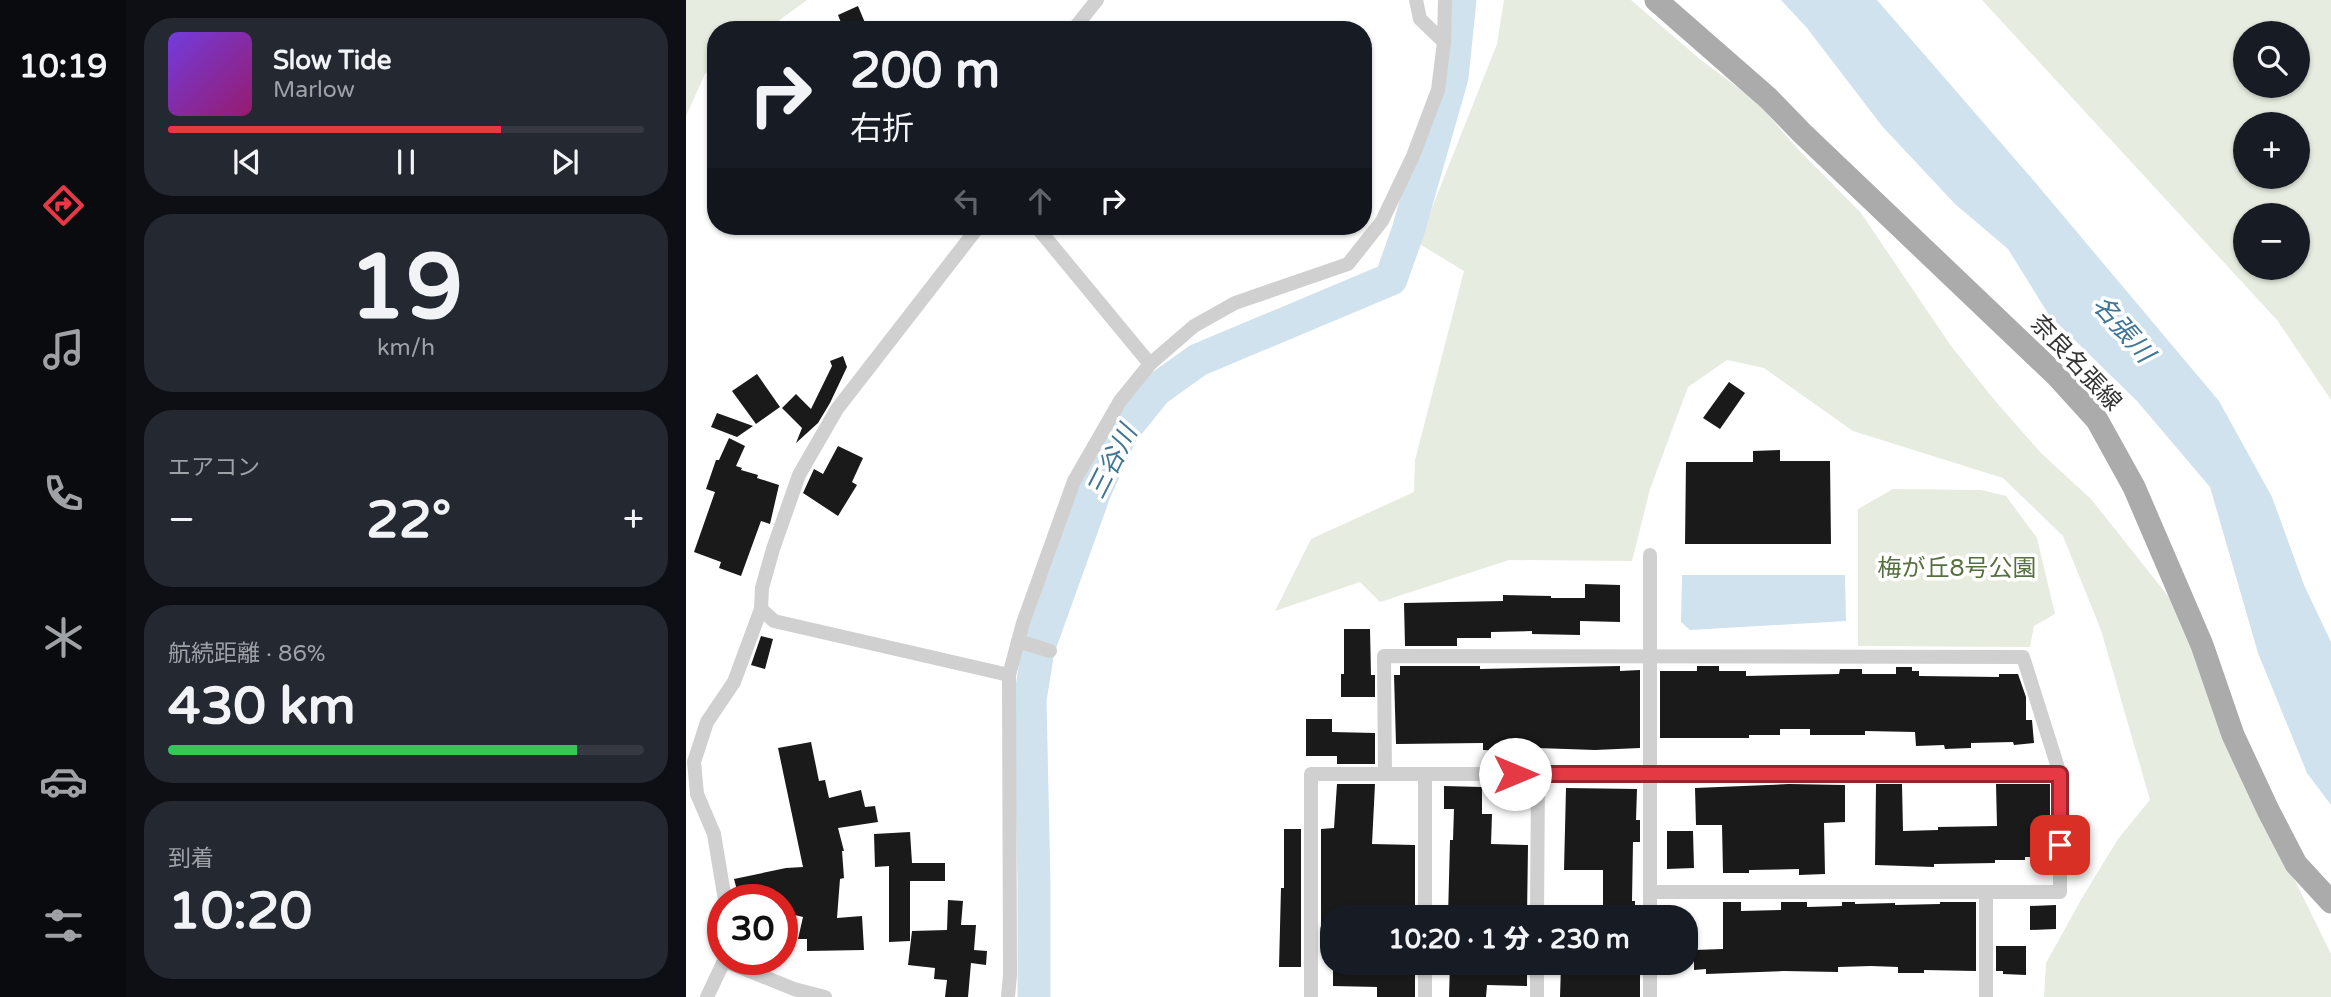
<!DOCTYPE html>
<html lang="ja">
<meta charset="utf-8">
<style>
body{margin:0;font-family:"Varela Round","Noto Sans JP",sans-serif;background:#242831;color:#f1f3f6;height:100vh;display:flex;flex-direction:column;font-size:26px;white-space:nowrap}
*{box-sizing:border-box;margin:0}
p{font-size:23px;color:#9ea1a6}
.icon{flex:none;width:38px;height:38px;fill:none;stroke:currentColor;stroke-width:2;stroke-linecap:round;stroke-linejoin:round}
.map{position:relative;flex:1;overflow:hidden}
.panel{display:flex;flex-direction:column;gap:18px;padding:18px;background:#0d0f14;width:560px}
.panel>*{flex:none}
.top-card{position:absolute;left:21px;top:21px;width:665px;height:214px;border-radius:28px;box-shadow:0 2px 5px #0004;background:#171b24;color:#f1f3f6;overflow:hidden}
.buttons{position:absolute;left:1547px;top:21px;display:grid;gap:14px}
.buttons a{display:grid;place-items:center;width:77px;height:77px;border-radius:50%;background:#171b24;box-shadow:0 2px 5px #0004;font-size:35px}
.speed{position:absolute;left:21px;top:884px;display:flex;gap:14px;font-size:35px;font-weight:700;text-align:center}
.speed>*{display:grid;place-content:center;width:91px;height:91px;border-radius:50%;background:#171b24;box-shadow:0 2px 5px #0004;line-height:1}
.speed .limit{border:10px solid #d22;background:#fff;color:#111}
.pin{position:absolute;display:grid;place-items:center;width:60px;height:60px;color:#fff;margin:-30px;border-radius:14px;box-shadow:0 4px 10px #0006}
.me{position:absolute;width:77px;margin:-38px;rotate:90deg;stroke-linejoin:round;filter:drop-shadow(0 0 5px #0008)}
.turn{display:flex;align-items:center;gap:24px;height:147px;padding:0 28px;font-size:32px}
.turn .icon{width:91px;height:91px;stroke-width:2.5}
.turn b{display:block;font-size:49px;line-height:60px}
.lanes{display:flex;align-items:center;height:66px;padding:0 28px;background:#0003;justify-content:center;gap:35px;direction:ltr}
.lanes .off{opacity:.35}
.big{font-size:52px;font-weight:800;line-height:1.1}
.panel .card{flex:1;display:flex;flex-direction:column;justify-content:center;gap:10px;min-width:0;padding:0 24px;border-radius:28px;background:#242831}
.panel .dial{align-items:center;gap:0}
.dial b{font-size:91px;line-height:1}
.song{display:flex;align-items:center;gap:21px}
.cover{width:84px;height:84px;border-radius:10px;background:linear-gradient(135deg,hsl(260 70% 55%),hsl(320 70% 35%))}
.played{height:7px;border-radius:4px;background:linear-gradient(90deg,#e63946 70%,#363941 70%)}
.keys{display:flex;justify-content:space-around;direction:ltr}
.heat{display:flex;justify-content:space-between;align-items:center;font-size:38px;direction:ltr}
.charge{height:10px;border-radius:5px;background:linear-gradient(90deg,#34c759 86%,#363941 0)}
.trip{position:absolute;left:634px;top:905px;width:378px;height:70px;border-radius:28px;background:#171b24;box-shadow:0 2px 5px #0004;font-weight:800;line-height:70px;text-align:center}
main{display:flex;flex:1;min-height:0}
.tabs{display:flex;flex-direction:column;width:126px;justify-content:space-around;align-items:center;background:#090b0e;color:#9ea1a6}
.tabs .icon{width:49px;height:49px}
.tabs .on{color:#e63946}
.tabs b{font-size:32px;color:#f1f3f6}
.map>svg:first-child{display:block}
.green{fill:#e6ecdf;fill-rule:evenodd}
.water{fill:#cfe2ee}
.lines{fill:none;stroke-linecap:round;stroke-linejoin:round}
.river{stroke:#cfe2ee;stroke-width:33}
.building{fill:#1a1a1a}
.minor{stroke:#d0d0d0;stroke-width:14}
.primary{stroke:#ababab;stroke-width:23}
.route-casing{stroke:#96252e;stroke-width:18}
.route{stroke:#e63946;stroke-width:12}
.labels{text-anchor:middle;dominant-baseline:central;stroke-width:7;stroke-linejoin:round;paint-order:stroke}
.street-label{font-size:24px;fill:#333;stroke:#fff}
.park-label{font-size:24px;fill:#56703f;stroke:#fff}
.water-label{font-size:26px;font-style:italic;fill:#3f7597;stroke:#fff}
</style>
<main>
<nav class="tabs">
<b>10:19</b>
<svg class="icon on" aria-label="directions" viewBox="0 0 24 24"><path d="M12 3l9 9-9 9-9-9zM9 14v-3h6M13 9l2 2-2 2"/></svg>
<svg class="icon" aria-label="music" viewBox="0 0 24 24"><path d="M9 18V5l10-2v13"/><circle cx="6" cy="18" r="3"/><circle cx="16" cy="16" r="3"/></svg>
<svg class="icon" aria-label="phone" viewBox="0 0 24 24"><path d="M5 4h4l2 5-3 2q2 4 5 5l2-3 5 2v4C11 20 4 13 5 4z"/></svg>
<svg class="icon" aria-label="climate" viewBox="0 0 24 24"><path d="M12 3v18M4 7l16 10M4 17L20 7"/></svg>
<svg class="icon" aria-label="car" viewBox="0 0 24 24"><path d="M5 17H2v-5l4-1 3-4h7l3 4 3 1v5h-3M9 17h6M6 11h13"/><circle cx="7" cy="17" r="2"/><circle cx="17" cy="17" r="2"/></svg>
<svg class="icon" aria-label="filters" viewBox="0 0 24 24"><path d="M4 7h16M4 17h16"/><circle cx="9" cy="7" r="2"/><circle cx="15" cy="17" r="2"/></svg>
</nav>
<section class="panel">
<div class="card">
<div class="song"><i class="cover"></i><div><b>Slow Tide</b><p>Marlow</p></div></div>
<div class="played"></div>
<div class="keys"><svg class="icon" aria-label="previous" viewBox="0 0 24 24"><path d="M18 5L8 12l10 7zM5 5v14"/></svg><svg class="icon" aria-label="pause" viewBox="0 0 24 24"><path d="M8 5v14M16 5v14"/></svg><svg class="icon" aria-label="next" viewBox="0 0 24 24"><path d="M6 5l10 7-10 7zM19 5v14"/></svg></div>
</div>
<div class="card dial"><b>19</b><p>km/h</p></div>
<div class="card"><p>エアコン</p>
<div class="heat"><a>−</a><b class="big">22°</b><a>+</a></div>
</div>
<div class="card"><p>航続距離 · 86%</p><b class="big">430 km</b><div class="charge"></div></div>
<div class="card"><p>到着</p><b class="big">10:20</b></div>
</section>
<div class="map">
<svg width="1645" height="997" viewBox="0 0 1645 997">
<rect width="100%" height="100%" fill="#fff"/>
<g class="green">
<path d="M0,0h121l-41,30h-50v36l-11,8 -19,42z"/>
<path d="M818,0h127l70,60 55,41 40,46 65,66 90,133 45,56 45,51 50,46 85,107 89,213 66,135v43h-287l2,-34 36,-65 36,-59 32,-39 -49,-170 -38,-94 -60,-58 -150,-47 -89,-63 -37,-8 -39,27 -38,102 -18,72 -123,-1 -129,42 -20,-20 -85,29 36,-72 103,-47 1,-32 49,-189 -46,-28 79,-199z"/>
<path d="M1296,0h349v400l-54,-80zM1559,33h53v53h-53zM1559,124h53v53h-53zM1559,215h53v53h-53z"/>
<path d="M1207,489l88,1 25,6 31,42 18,76 -21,12 -4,21 -172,-1v-137z"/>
</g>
<g class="water">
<path d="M1095,0h96l157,181 185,220 53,96 32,88 27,57v163l-24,-32 -49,-120 -48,-166 -73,-86 -88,-86 -41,-66 -53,-45 -73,-78 -75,-98z"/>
<path d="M996,575h163l1,46 -156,9 -9,-8z"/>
</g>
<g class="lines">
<path class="river" d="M348,997v-113l-4,-184 8,-50 57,-159 27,-59 34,-42 42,-30 193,-81 17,-48 44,-154 8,-77"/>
</g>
<g class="building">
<path d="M172,6l10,24h-24l-6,-15z"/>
<path d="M157,356l4,11 -17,36 -12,20 -22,20 6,-15 -20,-20 14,-14 15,15 21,-43 -2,-5z"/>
<path d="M71,374l23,33 -24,17 -24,-33z"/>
<path d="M1043,382l16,11 -25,36 -17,-11z"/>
<path d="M31,413l36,13 -16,11 -26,-10z"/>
<path d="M43,438l16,8 -9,20 6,2 -1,2 17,5 -1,3 22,7 -9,39 -9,-3 -20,55 -22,-8 2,-6 -27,-10 21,-60 -9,-3 10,-29h3z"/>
<path d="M152,446l25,12 -11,24 5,3 -19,31 -35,-23 11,-24 9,5z"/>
<path d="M1094,450v11h50l1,83h-146l1,-82h67v-11z"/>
<path d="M899,584l35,1v37l-40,-1v14l-48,-1v-3l-41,1v6h-34v8h-52l-1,-43 99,-2v-6l48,1v2h34z"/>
<path d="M658,629h26l1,46h4v22h-34v-23h3z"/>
<path d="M75,636l12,3 -8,30 -14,-4z"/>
<path d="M714,666h80v3l140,-3v5l20,-1v78l-45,2 -58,-2v2l-26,1 -28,-1v-7l-87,1 -2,-69h6z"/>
<path d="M1011,666h22v5h27v5l93,-2 1,-5h22v5h34v-7h16v4h7v5l80,1v-3h19l8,23v23h6l2,23 -20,2 -1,-3 -42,1v5l-26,1 -1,-4 -28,1 -1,-14 -50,-1v4h-55v-6h-30v6h-31v3h-89v-67h37z"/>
<path d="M620,719h26v13l43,1v31h-38v-8h-31z"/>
<path d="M125,742l8,39 6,-1 4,18 32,-8 4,17 10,-1 3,16 -40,6 6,23h-2l2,27 -4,1 -3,39 25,-2 2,34 -57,1v-12h-9l5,-22 -21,-5v-12h-33l-3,-8 -8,2 -4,-15 52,-11 17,-1 -25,-119z"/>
<path d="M651,784h38l-3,60 43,1v72h-83v9h-11v-97l13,-1z"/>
<path d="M1103,784l56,1v37l-21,1 1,51 -26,1v-6l-50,1v3h-26l-1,-48h-26l-1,-37z"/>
<path d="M1190,784h26l1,47 35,-1v-3l59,-1 -1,-42h54v73h-25v3h-30v3l-61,1v3l-59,-2z"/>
<path d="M758,786l38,1v27h10l-1,30 37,1 -1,72h-79l2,-77h3l1,-31h-10z"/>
<path d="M880,788l71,1 -1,31h4v22h-7l-1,59h3v16h-32v-47h-39z"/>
<path d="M598,829h17v138h-22l2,-79h3z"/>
<path d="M981,831h26l1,37 -27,1z"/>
<path d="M224,832l2,31h33v18h-35v60l-21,1v-76l-14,1 -1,-33z"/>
<path d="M262,900l15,1 -2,24h15l-2,25 13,1 -1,14 -15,-2 -3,34h-23l2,-17 -13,-1 1,-11 -27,-3 4,-34 35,-1z"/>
<path d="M1037,902h18v9l40,-1v-8h26v5l35,-1v-4h13v2l40,-1v2l45,-1v-2h36v69l-52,-1v3h-26v-6l-27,-1 -33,1v5l-54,-1 -78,3v-5l-12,1v-20l29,-1z"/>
<path d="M1370,905v24l-26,1v-24z"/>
<path d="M1310,946h30v29l-23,-1v-3h-7z"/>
<path d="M693,962h36v35h-38v-10l-44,-1v-23z"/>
<path d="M805,962l36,1v23l-40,-1 -1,12h-37l1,-34z"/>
<path d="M875,965l38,1v4h41v27h-80z"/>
</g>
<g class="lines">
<g class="minor">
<path d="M730,0l4,19 24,23"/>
<path d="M387,30l24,-30"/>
<path d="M350,226l114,138"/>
<path d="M75,609l13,12 235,54"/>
<path d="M332,641l32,10"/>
<path d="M699,774l-1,-118 639,1 37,117v118h-410"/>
<path d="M739,774v143"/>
<path d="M39,900l-11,-66 -17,-40 -3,-32 13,-40 27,-40 27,-73 1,-21 11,-39 26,-74 38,-66 142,-183"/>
<path d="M851,917l1,-143"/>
<path d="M964,917v-362"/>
<path d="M39,961l69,28 31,8"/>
<path d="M739,962v35"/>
<path d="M964,962v35"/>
<path d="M21,997l18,-38"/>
<path d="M322,997l2,-22 -1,-300 14,-52 51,-142 46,-80 30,-37 44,-38 41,-23 113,-39 34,-43 31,-65 25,-66 6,-48 1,-42"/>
<path d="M625,997v-223h749"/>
<path d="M851,997v-35"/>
<path d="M1300,997v-104"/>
</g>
<path class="primary" d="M970,0l112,98 34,35 256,244 39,43 37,67 68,158 31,90 35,75 28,54 35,38"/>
</g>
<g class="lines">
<g class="route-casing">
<path id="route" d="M829,774h545v71"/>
</g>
<use href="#route" class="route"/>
</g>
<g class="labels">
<g class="street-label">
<text transform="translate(1390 363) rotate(47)">奈良名張線</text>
</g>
<g class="park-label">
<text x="1271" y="568">梅が丘8号公園</text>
</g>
<g class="water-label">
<text transform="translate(1437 329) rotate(49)">名張川</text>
<text transform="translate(426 462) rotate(-63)">三谷川</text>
</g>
</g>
</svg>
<div class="buttons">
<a><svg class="icon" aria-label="search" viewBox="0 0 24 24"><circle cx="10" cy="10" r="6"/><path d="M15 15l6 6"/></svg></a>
<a>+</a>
<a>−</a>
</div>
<div class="speed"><div class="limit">30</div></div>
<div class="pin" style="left:1374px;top:845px;background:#d93025"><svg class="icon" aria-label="arrive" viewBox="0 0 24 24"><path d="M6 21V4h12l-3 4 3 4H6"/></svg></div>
<svg class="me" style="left:829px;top:774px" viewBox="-20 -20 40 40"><circle r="19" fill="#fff"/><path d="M0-13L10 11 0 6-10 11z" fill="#e63946"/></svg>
<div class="trip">10:20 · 1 分 · 230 m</div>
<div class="top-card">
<div class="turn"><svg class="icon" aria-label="right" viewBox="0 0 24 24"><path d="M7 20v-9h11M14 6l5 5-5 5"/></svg><div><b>200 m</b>右折</div></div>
<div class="lanes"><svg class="icon off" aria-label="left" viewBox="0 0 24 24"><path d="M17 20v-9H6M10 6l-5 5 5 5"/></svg><svg class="icon off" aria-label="ahead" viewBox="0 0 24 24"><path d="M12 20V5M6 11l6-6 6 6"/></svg><svg class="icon" aria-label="right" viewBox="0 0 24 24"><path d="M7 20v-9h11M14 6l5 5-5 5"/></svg></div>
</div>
</div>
</main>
